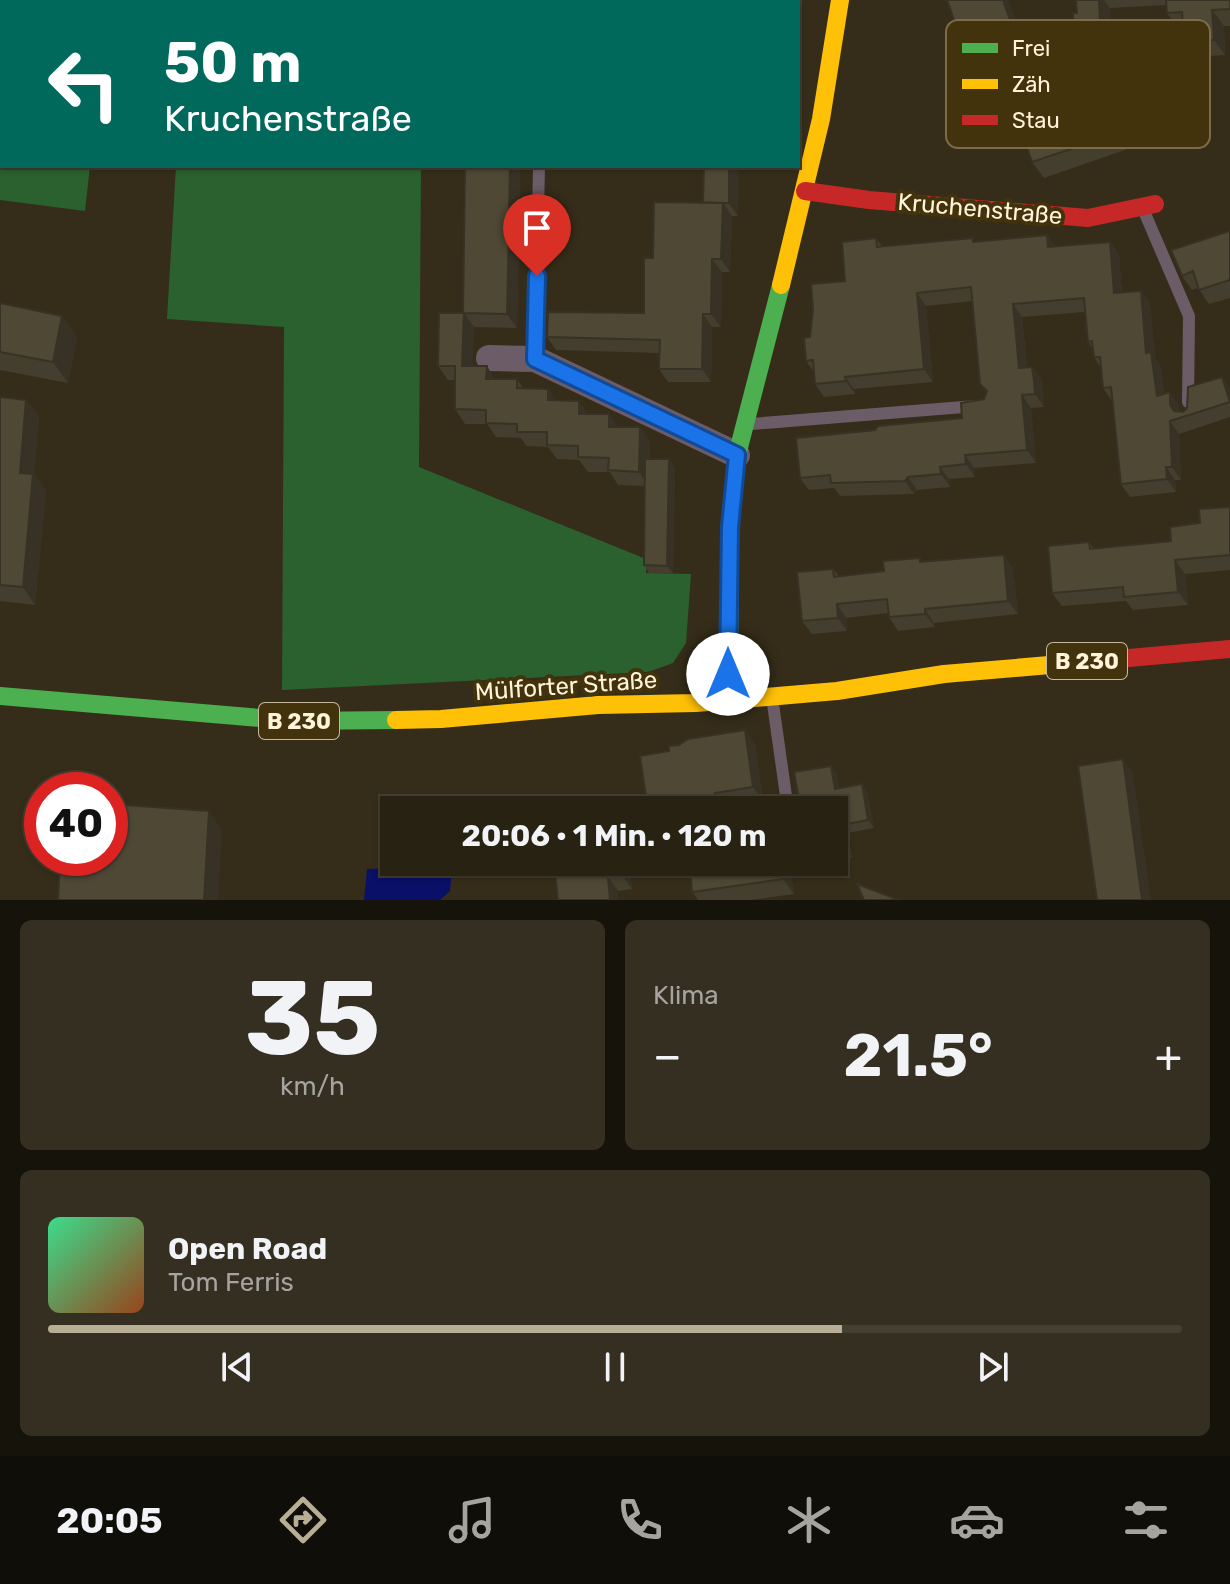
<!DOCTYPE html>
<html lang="de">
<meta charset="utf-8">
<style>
body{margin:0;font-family:Rubik,sans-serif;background:#342f21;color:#f1f3f6;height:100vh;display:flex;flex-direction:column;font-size:30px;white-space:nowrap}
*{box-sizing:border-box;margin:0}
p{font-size:26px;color:#a5a4a0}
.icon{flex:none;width:44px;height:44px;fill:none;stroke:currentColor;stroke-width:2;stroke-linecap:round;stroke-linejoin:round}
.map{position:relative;height:900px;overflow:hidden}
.panel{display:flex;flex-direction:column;gap:20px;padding:20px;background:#16130a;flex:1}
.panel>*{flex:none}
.guide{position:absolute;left:0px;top:0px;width:800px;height:168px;box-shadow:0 2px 6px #0004,0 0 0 2px #443f33;background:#00695c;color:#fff;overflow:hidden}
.speed{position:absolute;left:24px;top:772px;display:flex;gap:16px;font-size:40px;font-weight:700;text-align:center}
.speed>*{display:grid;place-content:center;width:104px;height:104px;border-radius:50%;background:#282213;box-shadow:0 2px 6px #0004,0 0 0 2px #443f33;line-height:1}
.speed .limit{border:12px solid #d22;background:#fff;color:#111}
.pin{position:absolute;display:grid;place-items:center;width:68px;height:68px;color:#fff;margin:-82px -34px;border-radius:50% 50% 50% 0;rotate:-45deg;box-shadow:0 0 8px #0007}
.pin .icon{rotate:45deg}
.me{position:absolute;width:88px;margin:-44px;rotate:0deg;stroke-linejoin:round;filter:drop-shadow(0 0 6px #0008)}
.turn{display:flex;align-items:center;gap:28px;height:168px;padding:0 32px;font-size:36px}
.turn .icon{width:104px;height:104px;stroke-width:2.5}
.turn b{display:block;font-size:56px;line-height:68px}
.big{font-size:60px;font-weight:700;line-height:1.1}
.panel .tile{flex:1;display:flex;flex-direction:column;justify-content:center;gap:12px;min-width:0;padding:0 28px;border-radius:12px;background:#342f21}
.panel .dial{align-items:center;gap:0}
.dial b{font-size:104px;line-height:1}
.song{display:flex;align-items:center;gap:24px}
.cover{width:96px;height:96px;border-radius:12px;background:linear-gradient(135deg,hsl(150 70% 55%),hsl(20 70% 35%))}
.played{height:8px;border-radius:4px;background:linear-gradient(90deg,#b8ae96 70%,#443f33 70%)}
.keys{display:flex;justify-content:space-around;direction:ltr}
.heat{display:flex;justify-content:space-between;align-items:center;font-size:44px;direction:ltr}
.panel .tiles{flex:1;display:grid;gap:20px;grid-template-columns:1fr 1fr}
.tile:last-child{grid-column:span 2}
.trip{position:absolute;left:380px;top:796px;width:468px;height:80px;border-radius:0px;background:#282213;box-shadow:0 2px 6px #0004,0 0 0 2px #443f33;font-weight:700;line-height:80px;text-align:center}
.dock{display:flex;height:128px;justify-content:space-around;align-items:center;background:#100e08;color:#a5a4a0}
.dock .icon{width:56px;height:56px}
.dock .current{color:#b8ae96}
.dock b{font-size:36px;color:#f1f3f6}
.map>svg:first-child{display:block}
.green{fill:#2b612f}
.water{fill:#0a0f68}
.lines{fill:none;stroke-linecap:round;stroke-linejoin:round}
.lane{stroke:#6b5c67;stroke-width:12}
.street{stroke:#6b5c67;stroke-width:26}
.fast{stroke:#4caf50;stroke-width:18}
.slow{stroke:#ffc107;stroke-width:18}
.jam{stroke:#c62828;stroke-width:18}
.wall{fill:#443e2e}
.shaded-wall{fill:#373225}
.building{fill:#4f4835;stroke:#373225;stroke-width:2}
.route-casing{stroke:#114b97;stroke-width:20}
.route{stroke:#1a73e8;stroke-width:14}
.labels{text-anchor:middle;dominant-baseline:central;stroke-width:8;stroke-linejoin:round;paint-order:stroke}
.shield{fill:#42330c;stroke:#c6b99c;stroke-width:2}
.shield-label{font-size:22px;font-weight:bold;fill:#fff3d9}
.street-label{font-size:24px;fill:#fff3d9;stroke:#42330c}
.key{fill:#42330c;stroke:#7b6d4a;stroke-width:2}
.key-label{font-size:22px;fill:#fff3d9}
</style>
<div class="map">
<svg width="1230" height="900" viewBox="0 0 1230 900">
<rect width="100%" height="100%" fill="#352d19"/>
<g class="green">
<path d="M0,0h454l-452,2v164h88l-5,45 -85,-11z"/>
<path d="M176,166h245l-2,301 227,92v14l45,1 -5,69 -13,20 -25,9 -366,18 2,-363 -117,-8z"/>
</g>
<path class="water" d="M398,868l54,1 -2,22 -10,9h-76l3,-31z"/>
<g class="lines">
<g class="lane">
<path d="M1143,209l46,107 -1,86"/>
<path d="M535,359l4,-193"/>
<path d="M751,424l225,-18"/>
<path d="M773,704l15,106"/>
</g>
<g class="street">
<path d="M585,0l5,2"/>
<path d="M489,358l46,1 202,96"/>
</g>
<g class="fast">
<path d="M0,696l296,25 100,-1"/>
<path d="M729,700l1,-173 7,-72 44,-170"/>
</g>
<g class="slow">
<path d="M781,285l40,-166 19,-119"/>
<path d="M396,720l45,-1 157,-14 98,-2 141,-12 107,-17 129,-11"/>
</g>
<g class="jam">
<path d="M805,191l64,9 219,18 67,-14"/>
<path d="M1073,663l157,-14"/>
</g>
</g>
<g class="wall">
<path d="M689,0h88v2h-71l-1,-2z"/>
<path d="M947,0h61l26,73 42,-14v-59h154v26h-6l1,29 -30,2 -11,-16 -1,-13 -5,1 -11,-16 -1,-8 -56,3 2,49 30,87 -98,34 -12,-16 -12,-37 -21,7 -11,-16z"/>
<path d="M465,166h50l5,7 -3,155 -43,-1 -2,39 24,13h21l6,9 25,1 8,12 62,26h22l10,15v17l25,8 -2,106h-24l-5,-8v-79l-26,-1 -8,-13h-22l-9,-12 -22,-1 -9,-12 -22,-1 -5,-8 -25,-1 -9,-13h-22l-10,-15v-29h-7l-10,-14 25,-53z"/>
<path d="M704,166l34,50h-6l-2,56h-8l-1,55h-9l-1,55h-43l-9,-13v-16l-103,-3 -9,-13 97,-24 9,-55 50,-55z"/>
<path d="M1230,231v67l-21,6 -11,-16 -6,2 -10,-14z"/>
<path d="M1047,235l8,12 55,-5 9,13 3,38 19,-2 9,13 5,54 5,7 4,29 15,11v7h4l47,-24v29l-51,17 2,46h-6l1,12 -46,5 -9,-13 -9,-83 -9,-13 -2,-20 -7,-11 -1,-8 -5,-7 -3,-30 -63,5 5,51 5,-1 10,13 1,14 1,13 -13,1 5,55 -62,5 1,9 -26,2 1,8 -33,3 -3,4 -74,2 -6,-8 -25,2 -9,-12 75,-48 87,-12 22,-19 2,-7 -6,-8 -7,-83 -47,5 7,76 -79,7 1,5 -31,3 -9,-13 -1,-12 -8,-11 4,-24 35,-56 31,-43 6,8 93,-4z"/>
<path d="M0,303l77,34 -9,46 -68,-13z"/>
<path d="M0,397l26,3 13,17 -5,57 12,17 -11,114 -35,-4z"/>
<path d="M1230,507v63l-45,4 3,31 -55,5 -7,-9 -64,5 -10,-13 37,-51 5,7 77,-8z"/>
<path d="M923,562l90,6 5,46 -84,9 1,4 -37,4 -9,-14 -1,-4 -42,5 1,13 -35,3 -10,-13 31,-52 6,7 45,-5z"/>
<path d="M755,745l8,57 -37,5v3h-78z"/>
<path d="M836,773l3,15 23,-4 5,8 7,36 -27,5 5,24 -18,3v-50z"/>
<path d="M629,865l3,24 -14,2v9h-60z"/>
<path d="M790,869l4,25 -43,6h-53l-6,-8z"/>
</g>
<g class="shaded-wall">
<path d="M1003,0h5l32,91 -11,-16z"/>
<path d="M1099,0h5l6,8 2,49 30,87 -11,-15 -30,-88z"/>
<path d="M1212,10l12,16 1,29 -11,-15z"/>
<path d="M510,166h5l5,7 -3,155 -10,-14z"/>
<path d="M729,166h10l-1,50 -9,-13z"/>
<path d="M723,203l9,13 -2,56 -9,-13z"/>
<path d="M1047,235l9,13 -8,-1z"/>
<path d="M1110,242l9,13 4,51 -9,-13z"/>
<path d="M712,259l10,13 -1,55 -10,-13z"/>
<path d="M1141,291l9,13 5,54 5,7 6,44 -9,-13 -11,-43z"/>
<path d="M917,293l9,13 7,76 -9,-13z"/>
<path d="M1013,304l9,13 6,64 -9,-13z"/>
<path d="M464,313l10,14 -2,53 -10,-14z"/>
<path d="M703,314l9,13 -1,55 -9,-13z"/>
<path d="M62,316l15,21 -9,46 -15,-21z"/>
<path d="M487,366l9,15 -10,-2z"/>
<path d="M1032,367l10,13 2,27 -9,-13z"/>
<path d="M845,377l9,12 1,5 -9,-13z"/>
<path d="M1222,377l8,11v14z"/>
<path d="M548,389l10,14 -10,-3z"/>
<path d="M1170,392l9,13v13l-9,-13z"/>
<path d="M1022,395l9,13 5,55 -9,-13z"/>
<path d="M26,400l13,17 -5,57 12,17 -11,114 -12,-18 -3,-114z"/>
<path d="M579,401l10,14 -10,-1z"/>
<path d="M609,414l10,14 -10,-1z"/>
<path d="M1170,421l9,13 2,46 -9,-13z"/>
<path d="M640,427l10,15 -1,44 -10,-14z"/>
<path d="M965,455l9,13 1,9 -9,-13z"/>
<path d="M669,459l6,8 -2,106 -6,-7z"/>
<path d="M940,467l9,12 1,8 -9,-13z"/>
<path d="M1166,467l9,13 1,12 -9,-13z"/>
<path d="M908,477l9,13 -3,4 -9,-13z"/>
<path d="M1004,555l9,13 5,46 -10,-13z"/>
<path d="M1175,560l10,14 3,31 -10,-13z"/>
<path d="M837,604l9,14 1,13 -9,-13z"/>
<path d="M925,609l9,14 1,4 -10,-13z"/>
<path d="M745,730l10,15 8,57 -10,-15z"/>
<path d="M1123,759l10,15 18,126h-9z"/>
<path d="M831,766l5,7 5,23 -6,-7z"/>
<path d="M862,784l5,8 7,36 -6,-8z"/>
<path d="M715,793l11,14v3l-10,-13z"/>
<path d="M209,811l13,19 -4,70h-14z"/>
<path d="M842,825l5,8 5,24 -6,-8z"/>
<path d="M621,862h6l2,3 3,24 -10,-14z"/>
<path d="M781,862h4l5,7 4,25 -11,-15z"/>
<path d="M608,877l10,14v9h-8z"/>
</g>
<g class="building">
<rect x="461" y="0" width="30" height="2"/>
<rect x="725" y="0" width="42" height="2"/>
<path d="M947,0h56l26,75 47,-16 -3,-46h4l-1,-13h23l2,41 30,88 -99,33 -19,-54 -25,8z"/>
<path d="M1166,0h64v9l-18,1 2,30 -30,1 -2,-29 -15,1z"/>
<path d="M465,166h45l-2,108 -1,40 -43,-1 -2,53h25l-1,13h31v9l31,1v11l31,1v13h30v13h31l-1,45 -31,-2 1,-12 -31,-1v-11l-31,-1v-13h-30v-8l-31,-1v-13l-31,-1v-43h-17l1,-53h24z"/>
<path d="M704,166h25v37h-6l-2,56h-9l-1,55h-8l-1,55h-43l1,-29 -113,-3 1,-25 96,1v-55h9l1,-56 68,1 -19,-1z"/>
<path d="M1230,231v49l-31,10 -6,-19 -11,5 -11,-26z"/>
<path d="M1047,235l1,12 62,-5 4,51 27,-2 5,62 5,-1 6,44 13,-4v13l4,6 9,1 4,-4 1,-21 34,-10 8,25 -60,19 2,46h-6l1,12 -46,5 -10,-97 -8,1 -3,-31h-6l-2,-16 -4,1 -4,-44 -71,6 6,64 13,-1 2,14 1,13 -13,1 5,55 -62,5 1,9 -26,3 1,7 -33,3 -3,4 -74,2 -1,-8 -30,3 -4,-40 79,-8 3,-4 84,-8 -1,-15 23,-4 3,-8 -7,-7 -9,-97 -54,6 7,76 -79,8 1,4 -31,3 -2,-24 -7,1 -2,-23 6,-1 3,-27 -2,-26 34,-3 -3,-39 34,-4 1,9 96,-9v4z"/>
<path d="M0,303l62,13 -9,46 -53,-10z"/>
<path d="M0,397l26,3 -6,73 13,1 -10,113 -23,-2z"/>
<path d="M645,459h24l-2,107 -23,-1z"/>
<path d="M1230,507v48l-55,5 3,32 -54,5 -1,-10 -71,6 -4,-47 41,-4 1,7 81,-8 -1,-14 30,-4 -1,-14z"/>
<path d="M1004,555l4,46 -83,8v5l-36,3 -2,-18 -50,5 1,14 -36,3 -5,-49 36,-3 1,8 50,-6 -1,-10 37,-3v4z"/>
<path d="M745,730l8,57 -38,6 1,4 -37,6v4l-17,3h-14l-8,-54 29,-5v-5l10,-1 9,-6z"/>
<path d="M1123,759l19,141h-45l-19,-134z"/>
<path d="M831,766l4,23 27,-5 6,36 -26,5 4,24 -12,2v-41h-33l-7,-38z"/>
<path d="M110,804l99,7 -5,89h-146l2,-42h50z"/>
<path d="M554,862h67l1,13 -14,2 2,23h-52z"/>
<path d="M726,862h55l2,17 -91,13 -2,-25z"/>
<path d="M857,884l42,16h-35z"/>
</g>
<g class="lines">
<g class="route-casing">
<path id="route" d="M537,276l-2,83 202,96 -7,72 -2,147"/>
</g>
<use href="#route" class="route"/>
</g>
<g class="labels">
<g class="shield">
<rect x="1047" y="643" width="80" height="36" rx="6"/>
<rect x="259" y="703" width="80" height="36" rx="6"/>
</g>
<g class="shield-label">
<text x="1087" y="661">B 230</text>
<text x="299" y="721">B 230</text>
</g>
<g class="street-label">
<text transform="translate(980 209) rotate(5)">Kruchenstraße</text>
<text transform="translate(566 686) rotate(-4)">Mülforter Straße</text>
</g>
</g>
<rect x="946" y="20" width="264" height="128" rx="12" class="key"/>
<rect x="962" y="43" width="36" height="10" fill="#4caf50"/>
<rect x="962" y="79" width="36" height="10" fill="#ffc107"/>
<rect x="962" y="115" width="36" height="10" fill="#c62828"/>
<g class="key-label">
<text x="1012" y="56">Frei</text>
<text x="1012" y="92">Zäh</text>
<text x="1012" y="128">Stau</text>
</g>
</svg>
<div class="speed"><div class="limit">40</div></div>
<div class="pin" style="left:537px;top:276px;background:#d93025"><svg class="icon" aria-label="arrive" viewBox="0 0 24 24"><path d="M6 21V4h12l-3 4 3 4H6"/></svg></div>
<svg class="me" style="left:728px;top:674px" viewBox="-20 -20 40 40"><circle r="19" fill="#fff"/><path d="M0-13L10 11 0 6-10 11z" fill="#1a73e8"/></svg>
<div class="trip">20:06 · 1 Min. · 120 m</div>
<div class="guide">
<div class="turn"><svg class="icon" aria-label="left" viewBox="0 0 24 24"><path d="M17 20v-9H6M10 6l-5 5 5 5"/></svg><div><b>50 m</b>Kruchenstraße</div></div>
</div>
</div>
<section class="panel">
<div class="tiles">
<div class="tile dial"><b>35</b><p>km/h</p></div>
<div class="tile"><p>Klima</p>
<div class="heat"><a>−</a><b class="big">21.5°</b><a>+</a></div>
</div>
<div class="tile">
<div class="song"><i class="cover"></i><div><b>Open Road</b><p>Tom Ferris</p></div></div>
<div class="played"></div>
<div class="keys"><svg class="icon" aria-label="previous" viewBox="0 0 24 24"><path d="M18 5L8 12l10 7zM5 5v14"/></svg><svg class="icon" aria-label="pause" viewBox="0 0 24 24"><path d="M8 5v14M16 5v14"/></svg><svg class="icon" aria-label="next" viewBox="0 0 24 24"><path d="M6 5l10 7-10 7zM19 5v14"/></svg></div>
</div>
</div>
</section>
<nav class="dock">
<b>20:05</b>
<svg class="icon current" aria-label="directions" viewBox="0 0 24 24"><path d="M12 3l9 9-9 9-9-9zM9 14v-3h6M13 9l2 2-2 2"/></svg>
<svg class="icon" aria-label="music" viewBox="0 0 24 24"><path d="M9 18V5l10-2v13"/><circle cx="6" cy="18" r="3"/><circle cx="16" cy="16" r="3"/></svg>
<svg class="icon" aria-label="phone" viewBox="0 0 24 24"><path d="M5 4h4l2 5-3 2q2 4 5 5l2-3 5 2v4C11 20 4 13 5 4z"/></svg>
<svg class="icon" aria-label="climate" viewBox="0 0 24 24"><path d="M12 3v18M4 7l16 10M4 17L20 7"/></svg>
<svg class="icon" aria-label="car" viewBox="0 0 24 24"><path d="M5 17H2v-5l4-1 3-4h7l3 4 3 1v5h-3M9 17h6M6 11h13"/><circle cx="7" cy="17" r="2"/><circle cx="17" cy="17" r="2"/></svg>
<svg class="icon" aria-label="filters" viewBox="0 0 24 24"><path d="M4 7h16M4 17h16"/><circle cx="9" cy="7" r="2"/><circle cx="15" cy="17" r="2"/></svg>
</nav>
